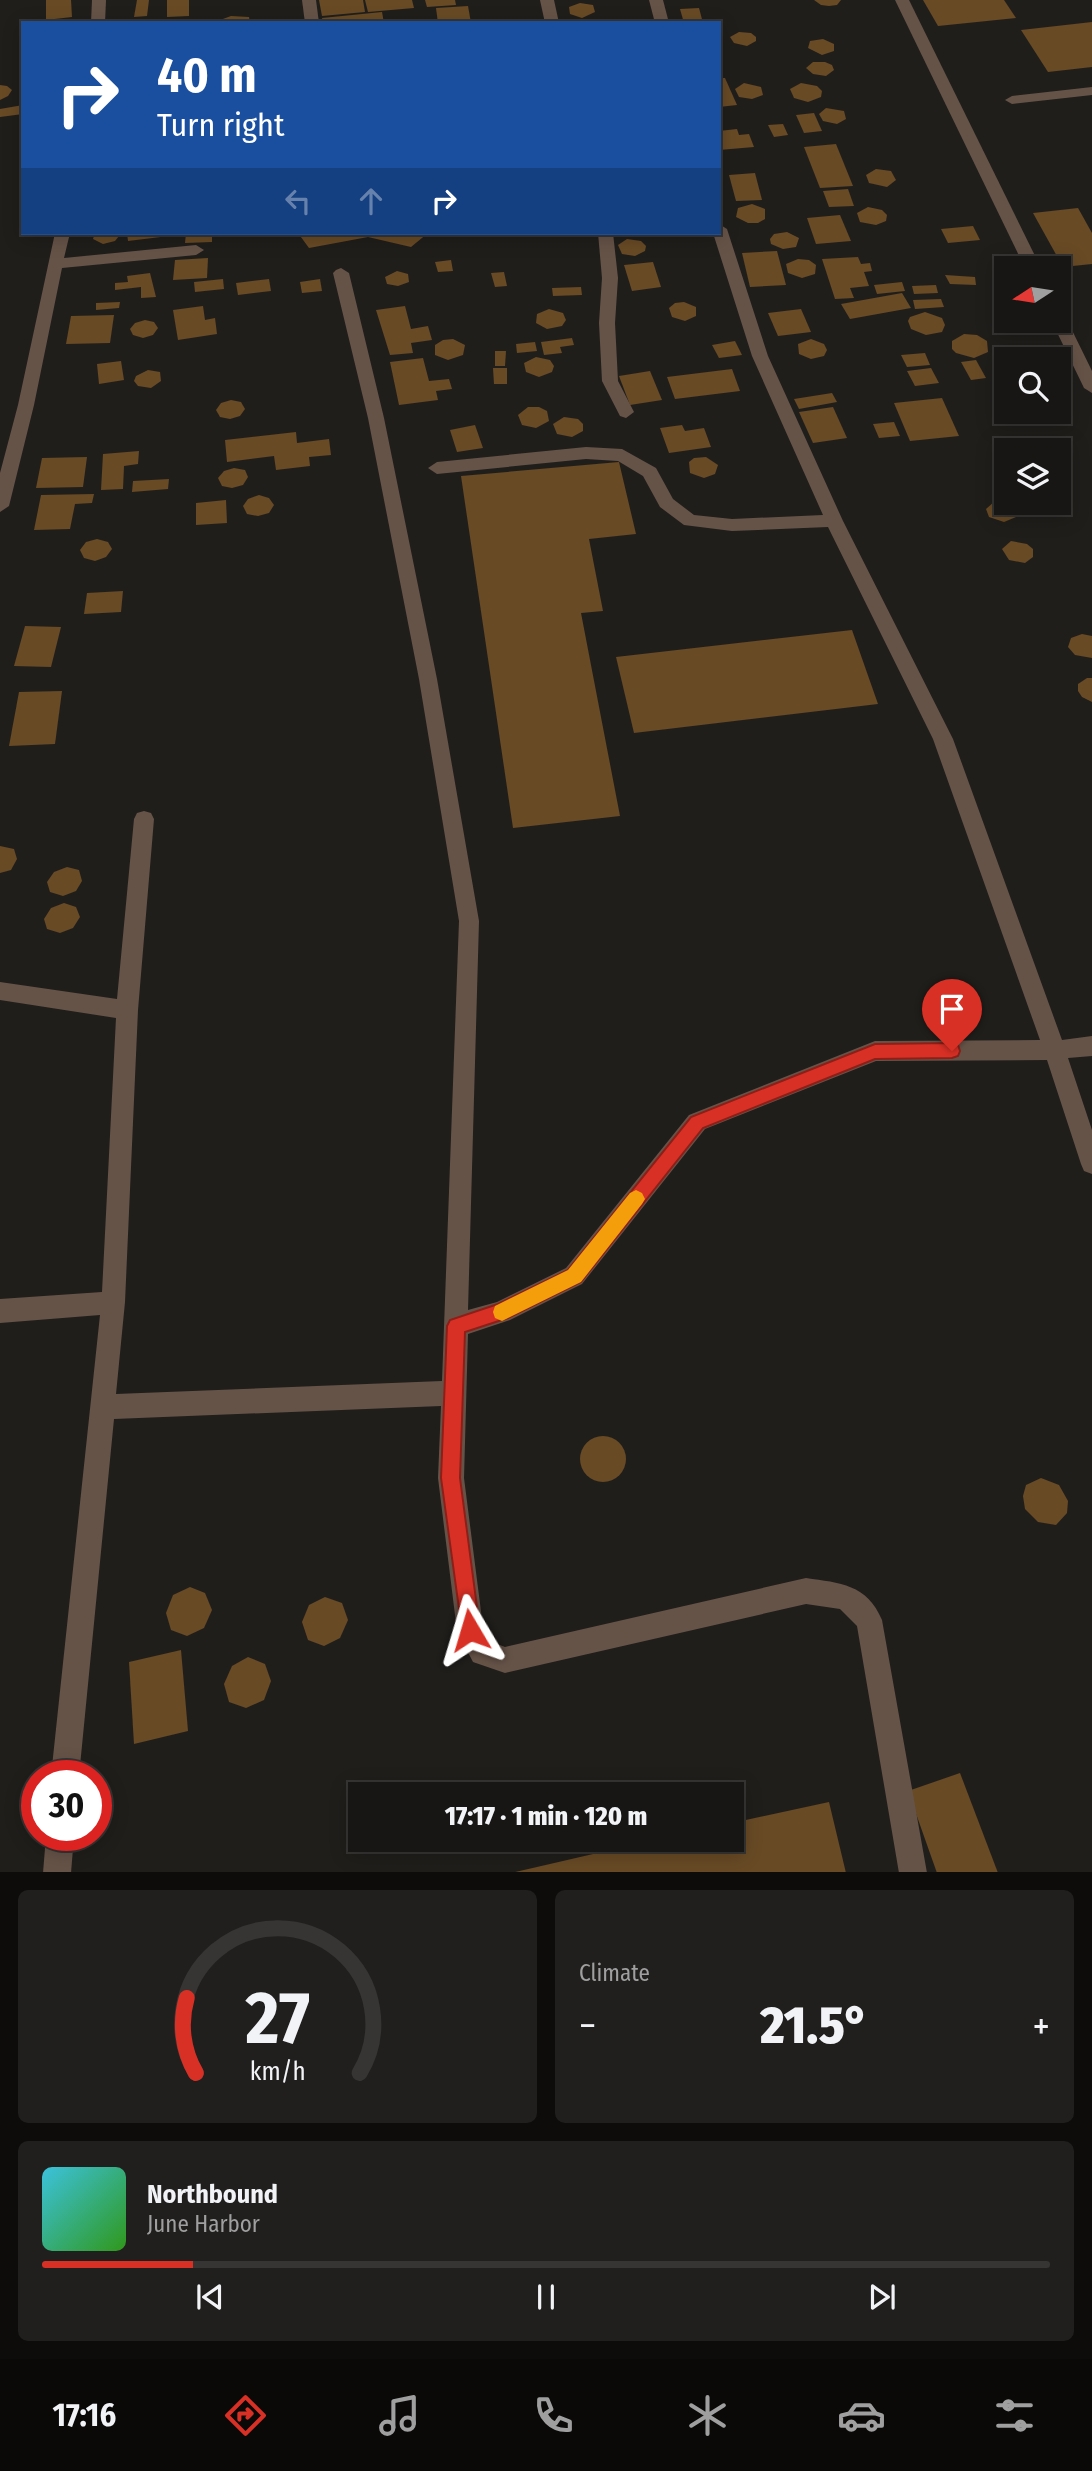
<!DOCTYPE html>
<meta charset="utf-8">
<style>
body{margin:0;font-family:"Fira Sans Condensed",sans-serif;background:#211f1d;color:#f1f3f6;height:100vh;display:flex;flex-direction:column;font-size:26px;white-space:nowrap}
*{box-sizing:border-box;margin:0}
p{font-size:23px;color:#9f9fa0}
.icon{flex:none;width:38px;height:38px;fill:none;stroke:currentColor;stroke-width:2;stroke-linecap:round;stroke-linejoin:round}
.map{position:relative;height:1872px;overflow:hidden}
.drawer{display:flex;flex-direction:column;gap:18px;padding:18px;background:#0d0c0b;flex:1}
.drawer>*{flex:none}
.banner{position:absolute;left:21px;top:21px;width:700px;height:214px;border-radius:0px;box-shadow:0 4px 18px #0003,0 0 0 2px #363534;background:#1a4fa0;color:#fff;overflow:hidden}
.needle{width:46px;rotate:258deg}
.fabs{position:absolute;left:994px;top:256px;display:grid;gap:14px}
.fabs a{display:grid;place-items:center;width:77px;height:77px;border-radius:0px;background:#181614;box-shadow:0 4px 18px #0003,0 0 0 2px #363534;font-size:35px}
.speed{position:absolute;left:21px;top:1760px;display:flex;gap:14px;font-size:35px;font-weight:700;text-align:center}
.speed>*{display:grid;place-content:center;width:91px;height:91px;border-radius:50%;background:#181614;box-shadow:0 4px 18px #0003,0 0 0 2px #363534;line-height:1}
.speed .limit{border:10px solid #d22;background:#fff;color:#111}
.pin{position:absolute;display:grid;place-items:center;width:60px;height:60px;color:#fff;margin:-72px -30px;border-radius:50% 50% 50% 0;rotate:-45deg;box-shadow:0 0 7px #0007}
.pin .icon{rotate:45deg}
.me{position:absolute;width:77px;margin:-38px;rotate:353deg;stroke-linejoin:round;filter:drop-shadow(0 0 5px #0008)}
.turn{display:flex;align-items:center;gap:24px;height:147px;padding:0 21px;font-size:32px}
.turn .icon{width:91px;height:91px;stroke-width:2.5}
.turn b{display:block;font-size:49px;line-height:60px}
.lanes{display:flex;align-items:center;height:66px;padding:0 21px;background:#0003;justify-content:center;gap:35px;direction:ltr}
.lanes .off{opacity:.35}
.big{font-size:52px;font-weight:800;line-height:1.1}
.drawer .widget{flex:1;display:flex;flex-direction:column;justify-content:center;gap:10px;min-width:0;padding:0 24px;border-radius:10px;background:#211f1d}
.drawer .dial{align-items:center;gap:0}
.dial svg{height:182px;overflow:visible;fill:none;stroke:#363534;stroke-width:7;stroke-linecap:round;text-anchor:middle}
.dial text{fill:#f1f3f6;stroke:none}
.song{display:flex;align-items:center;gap:21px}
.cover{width:84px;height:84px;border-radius:10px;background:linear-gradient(135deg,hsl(190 70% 55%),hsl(110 70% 35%))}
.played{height:7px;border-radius:4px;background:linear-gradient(90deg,#d93025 15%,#363534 15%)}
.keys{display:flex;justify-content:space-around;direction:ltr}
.heat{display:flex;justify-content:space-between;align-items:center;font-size:38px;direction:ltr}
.drawer .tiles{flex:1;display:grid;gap:18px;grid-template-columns:1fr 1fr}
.widget:last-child{grid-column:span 2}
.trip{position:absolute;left:348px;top:1782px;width:396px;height:70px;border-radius:0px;background:#181614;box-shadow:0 4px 18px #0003,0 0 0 2px #363534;font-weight:800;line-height:70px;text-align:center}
.dock{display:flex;height:112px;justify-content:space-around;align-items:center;background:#0a0908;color:#9f9fa0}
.dock .icon{width:49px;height:49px}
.dock .current{color:#d93025}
.dock b{font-size:32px;color:#f1f3f6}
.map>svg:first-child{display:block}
.building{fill:#684a25}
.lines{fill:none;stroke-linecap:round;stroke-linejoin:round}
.minor{fill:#665348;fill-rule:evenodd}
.route{fill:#d93025;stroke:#8d1f18;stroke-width:2}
.slow{fill:#f59e0b}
</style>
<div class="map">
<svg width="1092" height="1873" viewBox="0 0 1092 1873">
<rect width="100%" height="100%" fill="#201e1b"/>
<g class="building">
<path d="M46,0h25l1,17 -26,3z"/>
<path d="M137,0h12l-2,16 -13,1z"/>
<path d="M167,0h22v16l-22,1z"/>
<path d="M319,0h44l2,12 -43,4z"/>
<path d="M365,0h47l2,8 -46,4z"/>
<path d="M425,0h30l1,5 -29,2z"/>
<path d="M814,0h27l-4,5 -8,1 -8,-1z"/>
<path d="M923,0h81l12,18 -78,8z"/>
<path d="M580,3l13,2 2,7 -13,6 -12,-4 -1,-7z"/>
<path d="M468,6l3,17h-33l-2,-15z"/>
<path d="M699,8l4,15h-19l-4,-14z"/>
<path d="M382,12l2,11h-61l-1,-5z"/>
<path d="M231,16l18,1 1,6h-38z"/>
<path d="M1092,22v45l-44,5 -27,-42z"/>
<path d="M739,32l12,1 5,4v4l-9,5 -13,-3 -4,-6z"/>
<path d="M823,39l11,5v7l-12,4 -14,-7 2,-7z"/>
<path d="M813,62h12l7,3 2,5 -8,6 -13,-2 -7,-6z"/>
<path d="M719,78h6l12,27 -18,2z"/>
<path d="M744,83l17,4 2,8 -11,4 -13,-2 -4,-8z"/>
<path d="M801,83l16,3 5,5 -1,6 -13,5 -14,-4 -4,-9z"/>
<path d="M0,85l7,1 5,4 -4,6 -8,4z"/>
<path d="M23,105v9l-23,3v-8z"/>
<path d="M826,108l18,3 2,8 -9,5 -14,-3 -4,-7z"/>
<path d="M814,113l8,18 -18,2 -8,-18z"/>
<path d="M783,124l5,11 -14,2 -6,-12z"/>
<path d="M737,129l2,6 10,-1 5,13 -35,3v-19z"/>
<path d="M836,144l17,42 -33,2 -16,-41z"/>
<path d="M876,169l15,2 5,9 -9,7 -18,-4 -3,-8z"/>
<path d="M755,173l7,27 -26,1 -7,-26z"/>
<path d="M848,189l6,17 -25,1 -6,-16z"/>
<path d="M752,204l13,5v10l-7,4h-10l-12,-6 2,-9z"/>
<path d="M868,207l14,3 5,5 -1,6 -10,4 -16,-3 -3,-9z"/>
<path d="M1078,208l14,25v31l-29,3 -30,-54z"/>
<path d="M840,215l11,26 -35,3 -9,-26z"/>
<path d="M973,226l7,14 -32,3 -7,-14z"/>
<path d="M787,232l12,6 -3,9 -13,2 -12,-5 -1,-5 4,-5z"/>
<path d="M95,233h24v3l-4,5 -12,3 -10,-5z"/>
<path d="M127,233h58v1l-57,7z"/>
<path d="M186,233h26v9l-27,1z"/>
<path d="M298,233h130l-17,14 -43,-10 -59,11z"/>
<path d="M627,239l14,2 5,5 -1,5 -10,5 -13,-2 -4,-9z"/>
<path d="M777,251l9,34 -36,2 -8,-34z"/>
<path d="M858,257l3,7 9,-1 2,8 -8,1 5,14 -19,2 4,10 -19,1 -13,-40z"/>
<path d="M208,258l-1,20 -34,2 2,-20z"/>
<path d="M798,259l11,1 7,5 -1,9 -13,4 -14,-5 -2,-9z"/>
<path d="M451,260l2,11 -15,1 -3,-10z"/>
<path d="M653,262l8,25 -29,4 -8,-26z"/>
<path d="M397,271l11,3 1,8 -11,4 -11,-2 -2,-7z"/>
<path d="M504,272l3,14 -12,1 -4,-14z"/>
<path d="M150,273l6,24 -15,1v-11l-26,3v-7l13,-1 -1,-6z"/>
<path d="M945,275l30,2 1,8 -26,-1z"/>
<path d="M223,279l1,10 -29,3 -1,-10z"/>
<path d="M269,279l2,12 -33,4 -2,-12z"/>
<path d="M320,279l2,12 -20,2 -2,-11z"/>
<path d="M902,282l3,9 -28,3 -3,-9z"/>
<path d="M936,285l2,8 -24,1 -2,-8z"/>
<path d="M581,287l1,8 -29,1 -1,-8z"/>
<path d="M902,293l9,15 -61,11 -9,-15z"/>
<path d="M941,299l3,8 -29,2 -2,-9z"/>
<path d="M120,302l-1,6 -23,2v-7z"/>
<path d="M684,302l12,5v9l-11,5 -13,-4 -3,-9 6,-5z"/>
<path d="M203,306l2,14 10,-2 2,16 -39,6 -5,-30z"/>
<path d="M405,306l6,23 17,-3 4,14 -21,3 2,10 -23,2 -14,-45z"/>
<path d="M549,309l14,4 3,7 -4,6 -15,3 -11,-6 1,-9z"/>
<path d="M801,309l10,23 -33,4 -10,-23z"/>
<path d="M925,312l17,6 3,7 -3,7 -16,3 -15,-6 -3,-8 2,-4z"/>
<path d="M114,315l-4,28 -44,1 5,-28z"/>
<path d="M145,320l9,2 4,6 -5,7 -10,3 -10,-3 -3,-6 5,-6z"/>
<path d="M964,334l13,1 10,6 1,11 -14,6 -18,-5 -4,-4v-8z"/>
<path d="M572,338l2,7 -14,2 2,6 -18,2 -3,-13z"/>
<path d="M453,339l12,6 -2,10 -15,5 -13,-5v-10l8,-5z"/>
<path d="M811,339l13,5 3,6 -3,6 -13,3 -12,-5 -1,-10z"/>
<path d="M735,341l7,14 -23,3 -7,-13z"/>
<path d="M535,342l2,9 -20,2 -1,-9z"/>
<path d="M495,351h11l-1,15h-10z"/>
<path d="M925,353l5,12 -23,2 -6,-12z"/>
<path d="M536,357l14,3 4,6 -2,6 -13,5 -13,-5 -2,-9z"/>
<path d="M423,358l6,23 20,-2 3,10 -16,2 2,9 -39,5 -9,-43z"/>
<path d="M976,360l10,18 -15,2 -10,-18z"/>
<path d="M121,361l3,19 -25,4 -2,-20z"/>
<path d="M493,368h14v16h-13z"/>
<path d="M931,368l8,15 -24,3 -8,-15z"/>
<path d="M732,369l8,22 -65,8 -8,-22z"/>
<path d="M148,370l12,2 1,9 -10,7 -13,-2 -4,-5 2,-5z"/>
<path d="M650,371l12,29 -32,5 -11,-29z"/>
<path d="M832,393l5,9 -38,7 -5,-10z"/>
<path d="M942,398l17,38 -49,5 -16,-38z"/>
<path d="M231,400l10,2 4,7 -5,7 -10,3 -10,-2 -4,-7 5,-7z"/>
<path d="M528,407h11l8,4 2,10 -13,7 -14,-3 -4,-10z"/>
<path d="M833,407l14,31 -34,5 -14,-31z"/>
<path d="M564,417l14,2 5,5v7l-11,6 -15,-3 -4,-10z"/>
<path d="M894,422l6,14 -21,2 -6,-14z"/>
<path d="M475,425l8,23 -26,4 -7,-22z"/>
<path d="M682,425l3,6 19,-3 7,19 -42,6 -9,-25z"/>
<path d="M296,432l1,11 32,-4 2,16 -22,2 1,9 -34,4 -2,-14 -47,6 -2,-22z"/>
<path d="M139,451l-1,13 -14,2 -1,23 -22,1 2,-36z"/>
<path d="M87,457l-4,30 -47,1 6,-30z"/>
<path d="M706,457l12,8 -3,9 -11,4 -14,-5 -1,-11 5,-4z"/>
<path d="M619,462l17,72 -47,5 14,72 -22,2 39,203 -107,12 -52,-352z"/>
<path d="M234,468l11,2 3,7 -5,8 -11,3 -10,-2 -4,-8 6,-7z"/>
<path d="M169,479l-1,10 -36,3 1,-11z"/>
<path d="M94,494l-2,9 -17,1 -5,25 -36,1 7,-35z"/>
<path d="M259,495l10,3 5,7 -5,8 -11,3 -11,-2 -4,-8 5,-7z"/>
<path d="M226,500l1,23 -31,2v-22z"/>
<path d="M995,501l16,3 6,7 -1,6 -12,5 -15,-5 -3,-8z"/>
<path d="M97,539l11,3 4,7 -6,8 -11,4 -11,-3 -4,-8 6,-8z"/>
<path d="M1011,541l16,3 6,5v8l-8,6 -16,-3 -7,-11z"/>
<path d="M123,591l-2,21 -37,2 3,-21z"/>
<path d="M25,626l36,1 -10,40 -37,-1z"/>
<path d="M852,630l26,74 -244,29 -18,-76z"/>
<path d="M1082,634l10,2v22l-17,-3 -7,-8 3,-9z"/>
<path d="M1087,678h5v24l-10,-5 -4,-6v-7z"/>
<path d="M62,691l-7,53 -46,2 10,-54z"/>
<path d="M0,846l14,3 3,10 -6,11 -11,3z"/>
<path d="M67,867l12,3 3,11 -6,10 -13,5 -13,-4 -3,-10 7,-10z"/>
<path d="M64,903l12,4 4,10 -7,11 -13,5 -13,-4 -3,-10 7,-11z"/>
<circle cx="603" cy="1459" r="23"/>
<path d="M1041,1478l18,7 9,16 -1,12 -11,12 -18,-3 -13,-13 -2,-13 3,-11z"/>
<path d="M190,1587l15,6 7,17 -8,18 -17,8 -16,-6 -5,-17 7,-18z"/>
<path d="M325,1597l17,6 6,17 -8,18 -16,8 -16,-6 -6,-18 7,-17z"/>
<path d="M181,1650l7,81 -54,13 -5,-82z"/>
<path d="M248,1657l17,7 6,17 -7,19 -18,8 -17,-6 -5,-18 8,-18z"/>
<path d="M960,1773l38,100h-61l-29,-82z"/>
<path d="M829,1802l17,71h-335l147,-34h74v-16z"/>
</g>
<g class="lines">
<g class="minor">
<path d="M92,0h14l-1,23h-14z"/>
<path d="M302,0h14l3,23h-14z"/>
<path d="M540,0h14l5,23h-14z"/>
<path d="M649,0h14l6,23h-14z"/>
<path d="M895,0h14l132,268h-16z"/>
<path d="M1092,87v8l-80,9 -7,-4 7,-4z"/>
<path d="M719,224l8,5 41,127 75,165 110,218 109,301 30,-4v20l-24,2 24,72v44l-8,-3 -3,-7 -34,-104 -171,1 -171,68 -123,155 -72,36 -42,14 -4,144 19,149 9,15 13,5 301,-69c34,5 61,6 76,42l45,253h-28l-42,-247 -17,-17 -34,-5 -301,69 -32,-11 -16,-31 -19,-153 3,-72 -327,13 -35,357h-28l49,-461 -100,8v-24l102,-7 14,-274 -116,-18v-18l117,17 17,-180 3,-6 7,-2 7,2 3,6 -16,191 -13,292 -9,92 326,-13 17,-460 -40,-242 -51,-261 -35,-145 3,-3 5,-2 8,5 35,145 53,261 42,242 -11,389 29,-8 69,-34 123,-153 186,-74 165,-1 -107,-301 -105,-212 -96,4 -48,-6 -24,-18 -17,-31 -25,-15 -32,-2 -149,15 -9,-6 9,-6 149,-15 36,2 34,19 17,31 21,16 38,4 91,-4 -71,-159 -39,-123h6z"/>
<path d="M55,233h15l-6,25 132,-13 8,5 -8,5 -134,13 -28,137 -25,101 -9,6v-39l18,-68z"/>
<path d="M598,233h15l5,45 -3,45 3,58 16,31 -8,6 -6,-2 -18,-35 -3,-58 3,-45z"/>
<path d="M1059,315l8,5 25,51v22l-8,-5 -33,-68h8z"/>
<path d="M46,1836h28l-3,37h-28z"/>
</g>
</g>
<path class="route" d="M952,1043l6,2 2,6 -2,5 -6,2 -77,1 -172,69 -122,154 -73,36 -43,14 -5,146 20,152 -3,8 -7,3 -7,-3 -22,-160 6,-152 3,-6 48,-16 70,-34 123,-153 184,-73z"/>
<path class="slow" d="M636,1190l6,3 3,6 -3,5 -61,78 -73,36 -6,3 -7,-3 -2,-6 2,-6 73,-36 62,-77z"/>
</svg>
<div class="fabs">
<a><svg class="needle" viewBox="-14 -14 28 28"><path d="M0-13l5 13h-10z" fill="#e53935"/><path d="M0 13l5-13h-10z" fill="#9f9fa0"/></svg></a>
<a><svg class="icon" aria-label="search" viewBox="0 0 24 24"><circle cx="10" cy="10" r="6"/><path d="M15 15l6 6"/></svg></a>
<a><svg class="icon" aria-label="layers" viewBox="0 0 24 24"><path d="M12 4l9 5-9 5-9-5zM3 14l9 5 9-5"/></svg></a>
</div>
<div class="speed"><div class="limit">30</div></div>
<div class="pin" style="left:952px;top:1051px;background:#d93025"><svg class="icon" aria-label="arrive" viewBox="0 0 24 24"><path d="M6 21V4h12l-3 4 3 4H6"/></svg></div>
<svg class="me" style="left:470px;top:1630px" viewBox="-20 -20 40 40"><path d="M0-17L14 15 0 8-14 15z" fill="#d93025" stroke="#fff" stroke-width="4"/></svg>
<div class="trip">17:17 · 1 min · 120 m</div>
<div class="banner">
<div class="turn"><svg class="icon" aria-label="right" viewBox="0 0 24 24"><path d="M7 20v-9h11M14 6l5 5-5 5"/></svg><div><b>40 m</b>Turn right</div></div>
<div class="lanes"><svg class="icon off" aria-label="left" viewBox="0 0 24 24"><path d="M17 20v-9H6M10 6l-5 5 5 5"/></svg><svg class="icon off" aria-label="ahead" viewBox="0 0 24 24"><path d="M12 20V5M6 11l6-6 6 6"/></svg><svg class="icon" aria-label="right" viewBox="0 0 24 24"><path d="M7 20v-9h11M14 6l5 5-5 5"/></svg></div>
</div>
</div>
<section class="drawer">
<div class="tiles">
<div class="widget dial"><svg viewBox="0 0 100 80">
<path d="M14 69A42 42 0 1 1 86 69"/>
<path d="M14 69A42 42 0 0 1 10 36" stroke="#d93025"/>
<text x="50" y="56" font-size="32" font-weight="700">27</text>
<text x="50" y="72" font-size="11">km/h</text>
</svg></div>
<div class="widget"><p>Climate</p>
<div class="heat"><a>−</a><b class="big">21.5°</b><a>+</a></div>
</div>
<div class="widget">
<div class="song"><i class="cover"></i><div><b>Northbound</b><p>June Harbor</p></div></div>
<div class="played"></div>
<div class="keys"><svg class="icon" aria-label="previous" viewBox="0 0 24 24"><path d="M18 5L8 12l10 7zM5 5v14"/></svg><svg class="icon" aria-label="pause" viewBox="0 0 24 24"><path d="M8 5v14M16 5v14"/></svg><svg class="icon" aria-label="next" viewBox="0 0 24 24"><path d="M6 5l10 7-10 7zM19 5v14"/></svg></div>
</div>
</div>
</section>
<nav class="dock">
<b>17:16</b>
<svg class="icon current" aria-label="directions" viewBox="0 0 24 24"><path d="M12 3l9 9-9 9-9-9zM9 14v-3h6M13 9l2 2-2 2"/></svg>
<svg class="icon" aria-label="music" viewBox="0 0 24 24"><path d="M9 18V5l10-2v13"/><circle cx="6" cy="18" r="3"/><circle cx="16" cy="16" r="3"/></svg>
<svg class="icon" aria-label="phone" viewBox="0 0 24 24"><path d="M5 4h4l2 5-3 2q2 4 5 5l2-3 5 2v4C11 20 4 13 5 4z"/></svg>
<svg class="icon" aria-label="climate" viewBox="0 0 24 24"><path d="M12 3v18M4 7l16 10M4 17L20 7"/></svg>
<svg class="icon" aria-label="car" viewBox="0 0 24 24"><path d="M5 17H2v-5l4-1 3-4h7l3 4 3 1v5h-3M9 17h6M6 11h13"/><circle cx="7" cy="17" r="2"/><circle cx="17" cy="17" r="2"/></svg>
<svg class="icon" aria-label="filters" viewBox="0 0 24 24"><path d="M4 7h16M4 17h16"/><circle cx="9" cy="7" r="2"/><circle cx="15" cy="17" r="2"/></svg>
</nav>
